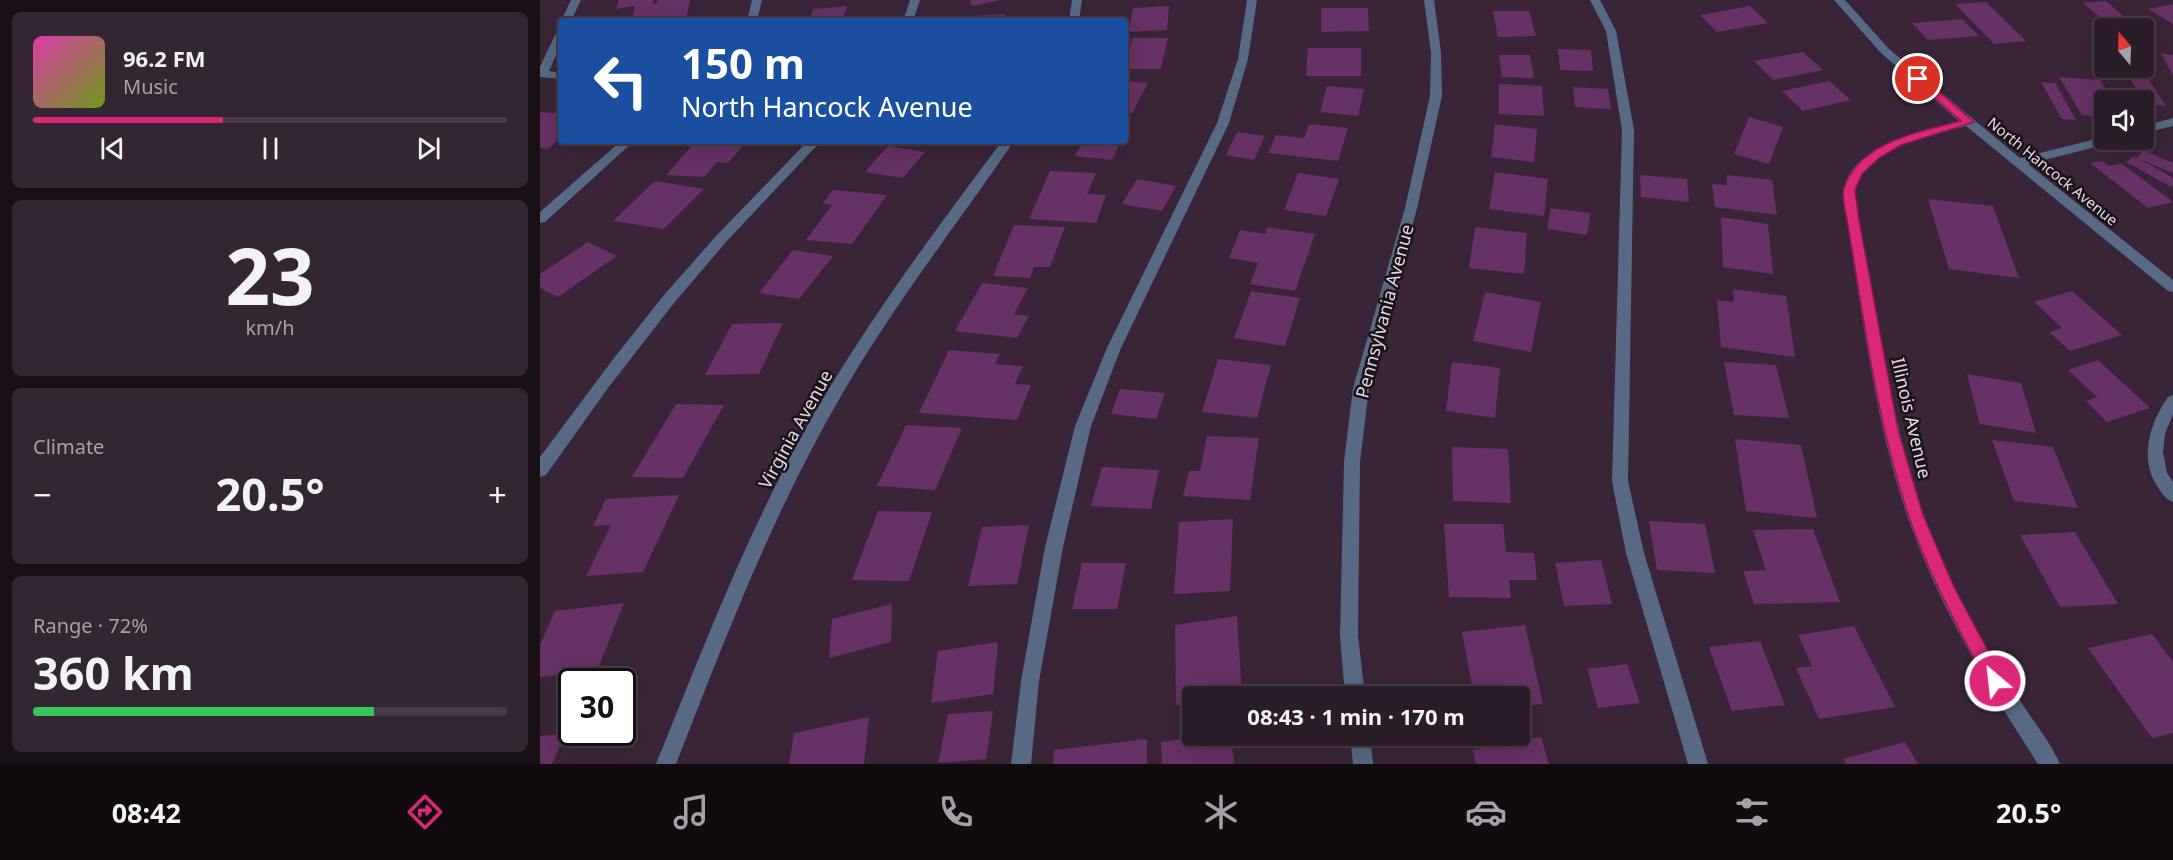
<!DOCTYPE html>
<meta charset="utf-8">
<style>
body{margin:0;font-family:"Noto Sans",sans-serif;background:#332531;color:#f1f3f6;height:100vh;display:flex;flex-direction:column;font-size:22px;white-space:nowrap}
*{box-sizing:border-box;margin:0}
p{font-size:20px;color:#a6a1a8}
.icon{flex:none;width:33px;height:33px;fill:none;stroke:currentColor;stroke-width:2;stroke-linecap:round;stroke-linejoin:round}
.map{position:relative;flex:1;overflow:hidden}
.side{display:flex;flex-direction:column;gap:12px;padding:12px;background:#180f17;width:540px}
.side>*{flex:none}
.guide{position:absolute;left:18px;top:18px;width:570px;height:126px;border-radius:6px;box-shadow:0 6px 24px #0002,0 0 0 2px #473a46;background:#1a4fa0;color:#fff;overflow:hidden}
.needle{width:39px;rotate:341deg}
.tools{position:absolute;left:1554px;top:18px;display:grid;gap:12px}
.tools a{display:grid;place-items:center;width:60px;height:60px;border-radius:6px;background:#2b1c29;box-shadow:0 6px 24px #0002,0 0 0 2px #473a46;font-size:30px}
.speed{position:absolute;left:18px;top:668px;display:flex;gap:12px;font-size:30px;font-weight:700;text-align:center}
.speed>*{display:grid;place-content:center;width:78px;height:78px;border-radius:50%;background:#2b1c29;box-shadow:0 6px 24px #0002,0 0 0 2px #473a46;line-height:1}
.speed .limit{border:3px solid #111;border-radius:9px;background:#fff;color:#111}
.pin{position:absolute;display:grid;place-items:center;width:51px;height:51px;color:#fff;margin:-26px;border:3px solid #fff;border-radius:50%;box-shadow:0 2px 6px #0007}
.me{position:absolute;width:66px;margin:-33px;rotate:332deg;stroke-linejoin:round;filter:drop-shadow(0 0 4px #0008)}
.turn{display:flex;align-items:center;gap:21px;height:126px;padding:0 24px;font-size:27px}
.turn .icon{width:78px;height:78px;stroke-width:2.5}
.turn b{display:block;font-size:42px;line-height:51px}
.big{font-size:45px;font-weight:700;line-height:1.1}
.side .widget{flex:1;display:flex;flex-direction:column;justify-content:center;gap:9px;min-width:0;padding:0 21px;border-radius:9px;background:#332531}
.side .dial{align-items:center;gap:0}
.dial b{font-size:78px;line-height:1}
.song{display:flex;align-items:center;gap:18px}
.cover{width:72px;height:72px;border-radius:9px;background:linear-gradient(135deg,hsl(320 70% 55%),hsl(80 70% 35%))}
.played{height:6px;border-radius:3px;background:linear-gradient(90deg,#db2777 40%,#473a46 40%)}
.keys{display:flex;justify-content:space-around;direction:ltr}
.heat{display:flex;justify-content:space-between;align-items:center;font-size:33px;direction:ltr}
.charge{height:9px;border-radius:4px;background:linear-gradient(90deg,#34c759 72%,#473a46 0)}
.trip{position:absolute;left:642px;top:686px;width:348px;height:60px;border-radius:6px;background:#2b1c29;box-shadow:0 6px 24px #0002,0 0 0 2px #473a46;font-weight:700;line-height:60px;text-align:center}
.tabs{display:flex;height:96px;justify-content:space-around;align-items:center;background:#110b10;color:#a6a1a8}
.tabs .icon{width:42px;height:42px}
.tabs .selected{color:#db2777}
.tabs b{font-size:27px;color:#f1f3f6}
main{display:flex;flex:1;min-height:0}
.map>svg:first-child{display:block}
.building{fill:#663164}
.lines{fill:none;stroke-linecap:round;stroke-linejoin:round}
.minor{fill:#576983;fill-rule:evenodd}
.route{fill:#db2777;stroke:#8e194d;stroke-width:1.5}
.labels{text-anchor:middle;dominant-baseline:central;stroke-width:5;stroke-linejoin:round;paint-order:stroke}
.far-street-label{font-size:15px;fill:#e6d9e5;stroke:#1b121a}
.street-label{font-size:18px;fill:#e6d9e5;stroke:#1b121a}
</style>
<main>
<section class="side">
<div class="widget">
<div class="song"><i class="cover"></i><div><b>96.2 FM</b><p>Music</p></div></div>
<div class="played"></div>
<div class="keys"><svg class="icon" aria-label="previous" viewBox="0 0 24 24"><path d="M18 5L8 12l10 7zM5 5v14"/></svg><svg class="icon" aria-label="pause" viewBox="0 0 24 24"><path d="M8 5v14M16 5v14"/></svg><svg class="icon" aria-label="next" viewBox="0 0 24 24"><path d="M6 5l10 7-10 7zM19 5v14"/></svg></div>
</div>
<div class="widget dial"><b>23</b><p>km/h</p></div>
<div class="widget"><p>Climate</p>
<div class="heat"><a>−</a><b class="big">20.5°</b><a>+</a></div>
</div>
<div class="widget"><p>Range · 72%</p><b class="big">360 km</b><div class="charge"></div></div>
</section>
<div class="map">
<svg width="1633" height="764" viewBox="0 0 1633 764">
<rect width="100%" height="100%" fill="#392537"/>
<g class="building">
<path d="M79,0h35l-2,4 5,-1 1,-3h32l-3,16 -29,5h-27l4,-15 -19,3z"/>
<path d="M430,0h27v1l-26,5z"/>
<path d="M1566,1l25,22 -23,1 -25,-21z"/>
<path d="M1446,2l40,39 -32,3 -39,-40z"/>
<path d="M1633,4v20l-25,-15z"/>
<path d="M307,6l-5,15h-33l4,-12z"/>
<path d="M629,6l-2,24 -38,2 4,-24z"/>
<path d="M1210,6l18,17 -51,9 -17,-17z"/>
<path d="M781,8h47l1,23 -48,1z"/>
<path d="M953,11h36l7,25 -38,1z"/>
<path d="M465,14l-2,7h-50l2,-4z"/>
<path d="M1422,19l17,17 -51,4 -16,-17z"/>
<path d="M592,38h36l-7,31h-36z"/>
<path d="M768,48h53v28h-55z"/>
<path d="M1018,49l33,1 2,21 -33,-1z"/>
<path d="M1263,52l20,18 -50,10 -19,-19z"/>
<path d="M1621,53l12,2v21z"/>
<path d="M959,55h31l4,23 -32,-1z"/>
<path d="M1583,68h18l25,38 -20,-2z"/>
<path d="M1519,77l41,3 13,20h-9v17l-22,-2z"/>
<path d="M585,81l23,2 -16,30 -7,-1z"/>
<path d="M1289,81l22,19 -48,11 -21,-20z"/>
<path d="M1501,82l14,1 21,37 -14,-1z"/>
<path d="M959,84l43,2 2,30 -45,-2z"/>
<path d="M787,86l37,3 -6,27 -38,-4z"/>
<path d="M1033,87l35,2 3,20 -36,-2z"/>
<path d="M21,107v30l-13,12 -8,-1v-36l14,1z"/>
<path d="M1209,117l34,10 -14,37 -35,-10z"/>
<path d="M769,124l39,4 -10,33 -70,-8 8,-18 28,3z"/>
<path d="M955,124l42,5 -3,33 -43,-5z"/>
<path d="M697,132l28,4 -11,24 -28,-5z"/>
<path d="M156,141h24l25,2 -17,20 -11,-1 -13,15 -38,-2z"/>
<path d="M543,141h38l-9,19 -37,-4z"/>
<path d="M348,146l37,6 -22,26 -38,-6z"/>
<path d="M1603,150l30,13v10l-36,-15z"/>
<path d="M1594,156l39,22v7l-2,2 -45,-25z"/>
<path d="M1562,161l7,5 12,-3 52,39 -25,6 -58,-45z"/>
<path d="M510,171l46,2 -9,21 19,1 -10,28 -67,-4z"/>
<path d="M955,172l53,7 -4,37 -55,-7z"/>
<path d="M758,173l41,6 -13,37 -42,-6z"/>
<path d="M1100,175l47,4 2,23 -48,-5z"/>
<path d="M1187,175l45,5 5,35 -62,-8 -3,-23 15,1z"/>
<path d="M597,179l39,7 -14,25 -40,-7z"/>
<path d="M115,181l49,8 -40,40 -51,-8z"/>
<path d="M293,190l54,5 -35,49 -46,-4 26,-35 -9,-2z"/>
<path d="M1388,199l65,7 26,72 -70,-9z"/>
<path d="M1011,208l39,5 -3,22 -40,-6z"/>
<path d="M1181,217l47,7 5,50 -50,-7z"/>
<path d="M474,225l51,2 -15,40h-16l-4,11 -37,-2z"/>
<path d="M727,227l48,7 -20,57 -45,-7 8,-21 -29,-5 11,-28 25,4z"/>
<path d="M935,227l52,6 -3,41 -55,-6z"/>
<path d="M48,242l29,14 -59,41 -18,-9v-14z"/>
<path d="M253,250l40,6 -34,43 -40,-6z"/>
<path d="M442,283l46,5 -14,26 15,2 -12,22 -62,-7z"/>
<path d="M1193,289l53,7 9,61 -74,-10 -4,-47 17,2z"/>
<path d="M711,291l49,7 -15,48 -51,-8z"/>
<path d="M1532,291l50,44 -52,16 -21,-19 13,-4 -28,-26z"/>
<path d="M945,292l56,10 -10,50 -58,-11z"/>
<path d="M243,323l-24,51 -54,1 27,-51z"/>
<path d="M409,350l51,4 -5,10 28,2 -8,18 16,1 -14,35 -98,-7z"/>
<path d="M678,359l53,6 -14,53 -55,-6z"/>
<path d="M1558,360l52,48 -43,14 -21,-21 11,-4 -29,-27z"/>
<path d="M912,362l48,6 -5,50 -49,-7z"/>
<path d="M1184,362l52,3 13,53 -55,-3z"/>
<path d="M1427,374l54,9 15,50 -56,-9z"/>
<path d="M580,389l45,4 -9,26 -45,-5z"/>
<path d="M136,404l48,1 -41,73 -51,-1z"/>
<path d="M366,425l56,3 -27,62 -58,-4z"/>
<path d="M667,436l52,2 -9,62 -67,-4 6,-25h11z"/>
<path d="M1195,439l66,6 16,73 -71,-7z"/>
<path d="M1452,440l61,7 25,61 -64,-7z"/>
<path d="M912,447l56,2 3,54 -58,-2z"/>
<path d="M562,467l57,3 -8,39 -60,-3z"/>
<path d="M139,495l-36,77 -57,4 25,-51 -18,1 13,-27z"/>
<path d="M338,511l54,1 -23,69 -57,-1z"/>
<path d="M693,519l-3,72 -56,3 5,-72z"/>
<path d="M1109,521l56,3 10,49 -58,-3z"/>
<path d="M904,524h59l3,28 28,1 3,27h-28l2,18 -62,-1z"/>
<path d="M489,525l-12,59 -49,2 14,-59z"/>
<path d="M1273,529l27,73 -86,2 -11,-33 23,-1 -13,-40z"/>
<path d="M1535,532l43,72 -58,3 -40,-72z"/>
<path d="M1061,560l11,44 -48,2 -9,-43z"/>
<path d="M542,563h44l-9,46h-45z"/>
<path d="M84,603l-27,68 -57,6v-32l15,-34z"/>
<path d="M352,604l-1,38 -62,16 3,-39z"/>
<path d="M697,616l5,80h-50v7l-16,2 -1,-80z"/>
<path d="M985,625l18,79 -23,2v-10h-46l-12,-64z"/>
<path d="M1314,626l41,81 -76,12 -23,-51 16,-2 -14,-31z"/>
<path d="M1612,634l21,28v71l-21,5 -64,-90z"/>
<path d="M1220,641l25,64 -53,6 -23,-64z"/>
<path d="M458,642l-5,52 -62,9 7,-52z"/>
<path d="M1087,664l13,39 -42,5 -11,-39z"/>
<path d="M453,711l-7,48 -48,4 10,-49z"/>
<path d="M329,717l-5,47h-75l5,-31z"/>
<path d="M25,734l-13,30h-12v-28z"/>
<path d="M668,735h23l3,29h-72l-1,-22z"/>
<path d="M1001,737l8,27h-73l-3,-14z"/>
<path d="M607,739v25h-94l1,-14z"/>
<path d="M1365,742l13,22h-72l-3,-5z"/>
</g>
<g class="lines">
<g class="minor">
<path d="M31,0h10l-10,21h-10z"/>
<path d="M212,0h10l-5,21h-10z"/>
<path d="M370,0h10l-7,21h-10z"/>
<path d="M532,0h10l-3,21h-10z"/>
<path d="M707,0h10l-9,59 -19,64 -108,225 -30,78 -28,121 -24,134 -8,83h-20l10,-83 24,-134 30,-121 32,-78 110,-225 21,-64z"/>
<path d="M884,0h10l7,53 1,43 -25,112 -48,180 -9,74 -2,174 7,60h-20l-5,-60 4,-174 9,-74 52,-180 25,-112 1,-43z"/>
<path d="M1050,0h10l16,31 18,99 -6,351 16,72 64,211h-20l-62,-211 -14,-72 10,-351 -16,-99z"/>
<path d="M1294,0h11l44,49 131,109 84,-21v3h10l-2,3 -84,21 145,116v12l-5,-1 -202,-165c-37,10 -117,26 -110,78 24,124 38,253 91,369 20,44 46,85 72,126 13,21 31,42 41,65h-22c-51,-79 -100,-159 -131,-249 -34,-100 -45,-208 -63,-311 -8,-56 76,-73 115,-83l-78,-68z"/>
<path d="M21,30v14l-12,27 12,2v6l-21,-2v-10l16,-34z"/>
<path d="M1633,118v8l-29,7v-7z"/>
<path d="M81,141h13l-89,81 -5,1v-11z"/>
<path d="M268,141h13l-95,101 -52,61 -66,85 -62,87 -6,2v-20l74,-99 50,-63 53,-60z"/>
<path d="M462,141h12c-58,85 -122,166 -173,255 -68,117 -116,242 -165,368h-20c47,-116 92,-234 154,-343 56,-98 124,-189 192,-280z"/>
<path d="M1633,395v19l-8,20 -2,18 4,21 6,9v20c-8,-3 -12,-10 -16,-16 -18,-29 -7,-63 11,-89z"/>
<path d="M810,735h20l3,29h-20z"/>
</g>
</g>
<path class="route" d="M1375,77h7l52,45 -73,23 -22,13 -17,16 -7,16 4,30 39,210 25,85 31,72 50,94 -3,6 -6,2 -6,-2c-29,-56 -61,-113 -81,-173 -32,-95 -44,-196 -61,-294 -1,-9 -6,-23 -3,-32 16,-47 76,-56 117,-67l-46,-40z"/>
<g class="labels">
<g class="far-street-label">
<text transform="translate(1513 171) rotate(39)">North Hancock Avenue</text>
</g>
<g class="street-label">
<text transform="translate(844 311) rotate(-75)">Pennsylvania Avenue</text>
<text transform="translate(1372 418) rotate(77)">Illinois Avenue</text>
<text transform="translate(255 429) rotate(-61)">Virginia Avenue</text>
</g>
</g>
</svg>
<div class="tools">
<a><svg class="needle" viewBox="-14 -14 28 28"><path d="M0-13l5 13h-10z" fill="#e53935"/><path d="M0 13l5-13h-10z" fill="#a6a1a8"/></svg></a>
<a><svg class="icon" aria-label="sound" viewBox="0 0 24 24"><path d="M4 9h4l5-4v14l-5-4H4zM17 9q2 3 0 6"/></svg></a>
</div>
<div class="speed"><div class="limit">30</div></div>
<div class="pin" style="left:1378px;top:79px;background:#d93025"><svg class="icon" aria-label="arrive" viewBox="0 0 24 24"><path d="M6 21V4h12l-3 4 3 4H6"/></svg></div>
<svg class="me" style="left:1455px;top:681px" viewBox="-20 -20 40 40"><circle r="17" fill="#db2777" stroke="#fff" stroke-width="3"/><path d="M0-11L8 9 0 5-8 9z" fill="#fff"/></svg>
<div class="trip">08:43 · 1 min · 170 m</div>
<div class="guide">
<div class="turn"><svg class="icon" aria-label="left" viewBox="0 0 24 24"><path d="M17 20v-9H6M10 6l-5 5 5 5"/></svg><div><b>150 m</b>North Hancock Avenue</div></div>
</div>
</div>
</main>
<nav class="tabs">
<b>08:42</b>
<svg class="icon selected" aria-label="directions" viewBox="0 0 24 24"><path d="M12 3l9 9-9 9-9-9zM9 14v-3h6M13 9l2 2-2 2"/></svg>
<svg class="icon" aria-label="music" viewBox="0 0 24 24"><path d="M9 18V5l10-2v13"/><circle cx="6" cy="18" r="3"/><circle cx="16" cy="16" r="3"/></svg>
<svg class="icon" aria-label="phone" viewBox="0 0 24 24"><path d="M5 4h4l2 5-3 2q2 4 5 5l2-3 5 2v4C11 20 4 13 5 4z"/></svg>
<svg class="icon" aria-label="climate" viewBox="0 0 24 24"><path d="M12 3v18M4 7l16 10M4 17L20 7"/></svg>
<svg class="icon" aria-label="car" viewBox="0 0 24 24"><path d="M5 17H2v-5l4-1 3-4h7l3 4 3 1v5h-3M9 17h6M6 11h13"/><circle cx="7" cy="17" r="2"/><circle cx="17" cy="17" r="2"/></svg>
<svg class="icon" aria-label="filters" viewBox="0 0 24 24"><path d="M4 7h16M4 17h16"/><circle cx="9" cy="7" r="2"/><circle cx="15" cy="17" r="2"/></svg>
<b>20.5°</b>
</nav>
